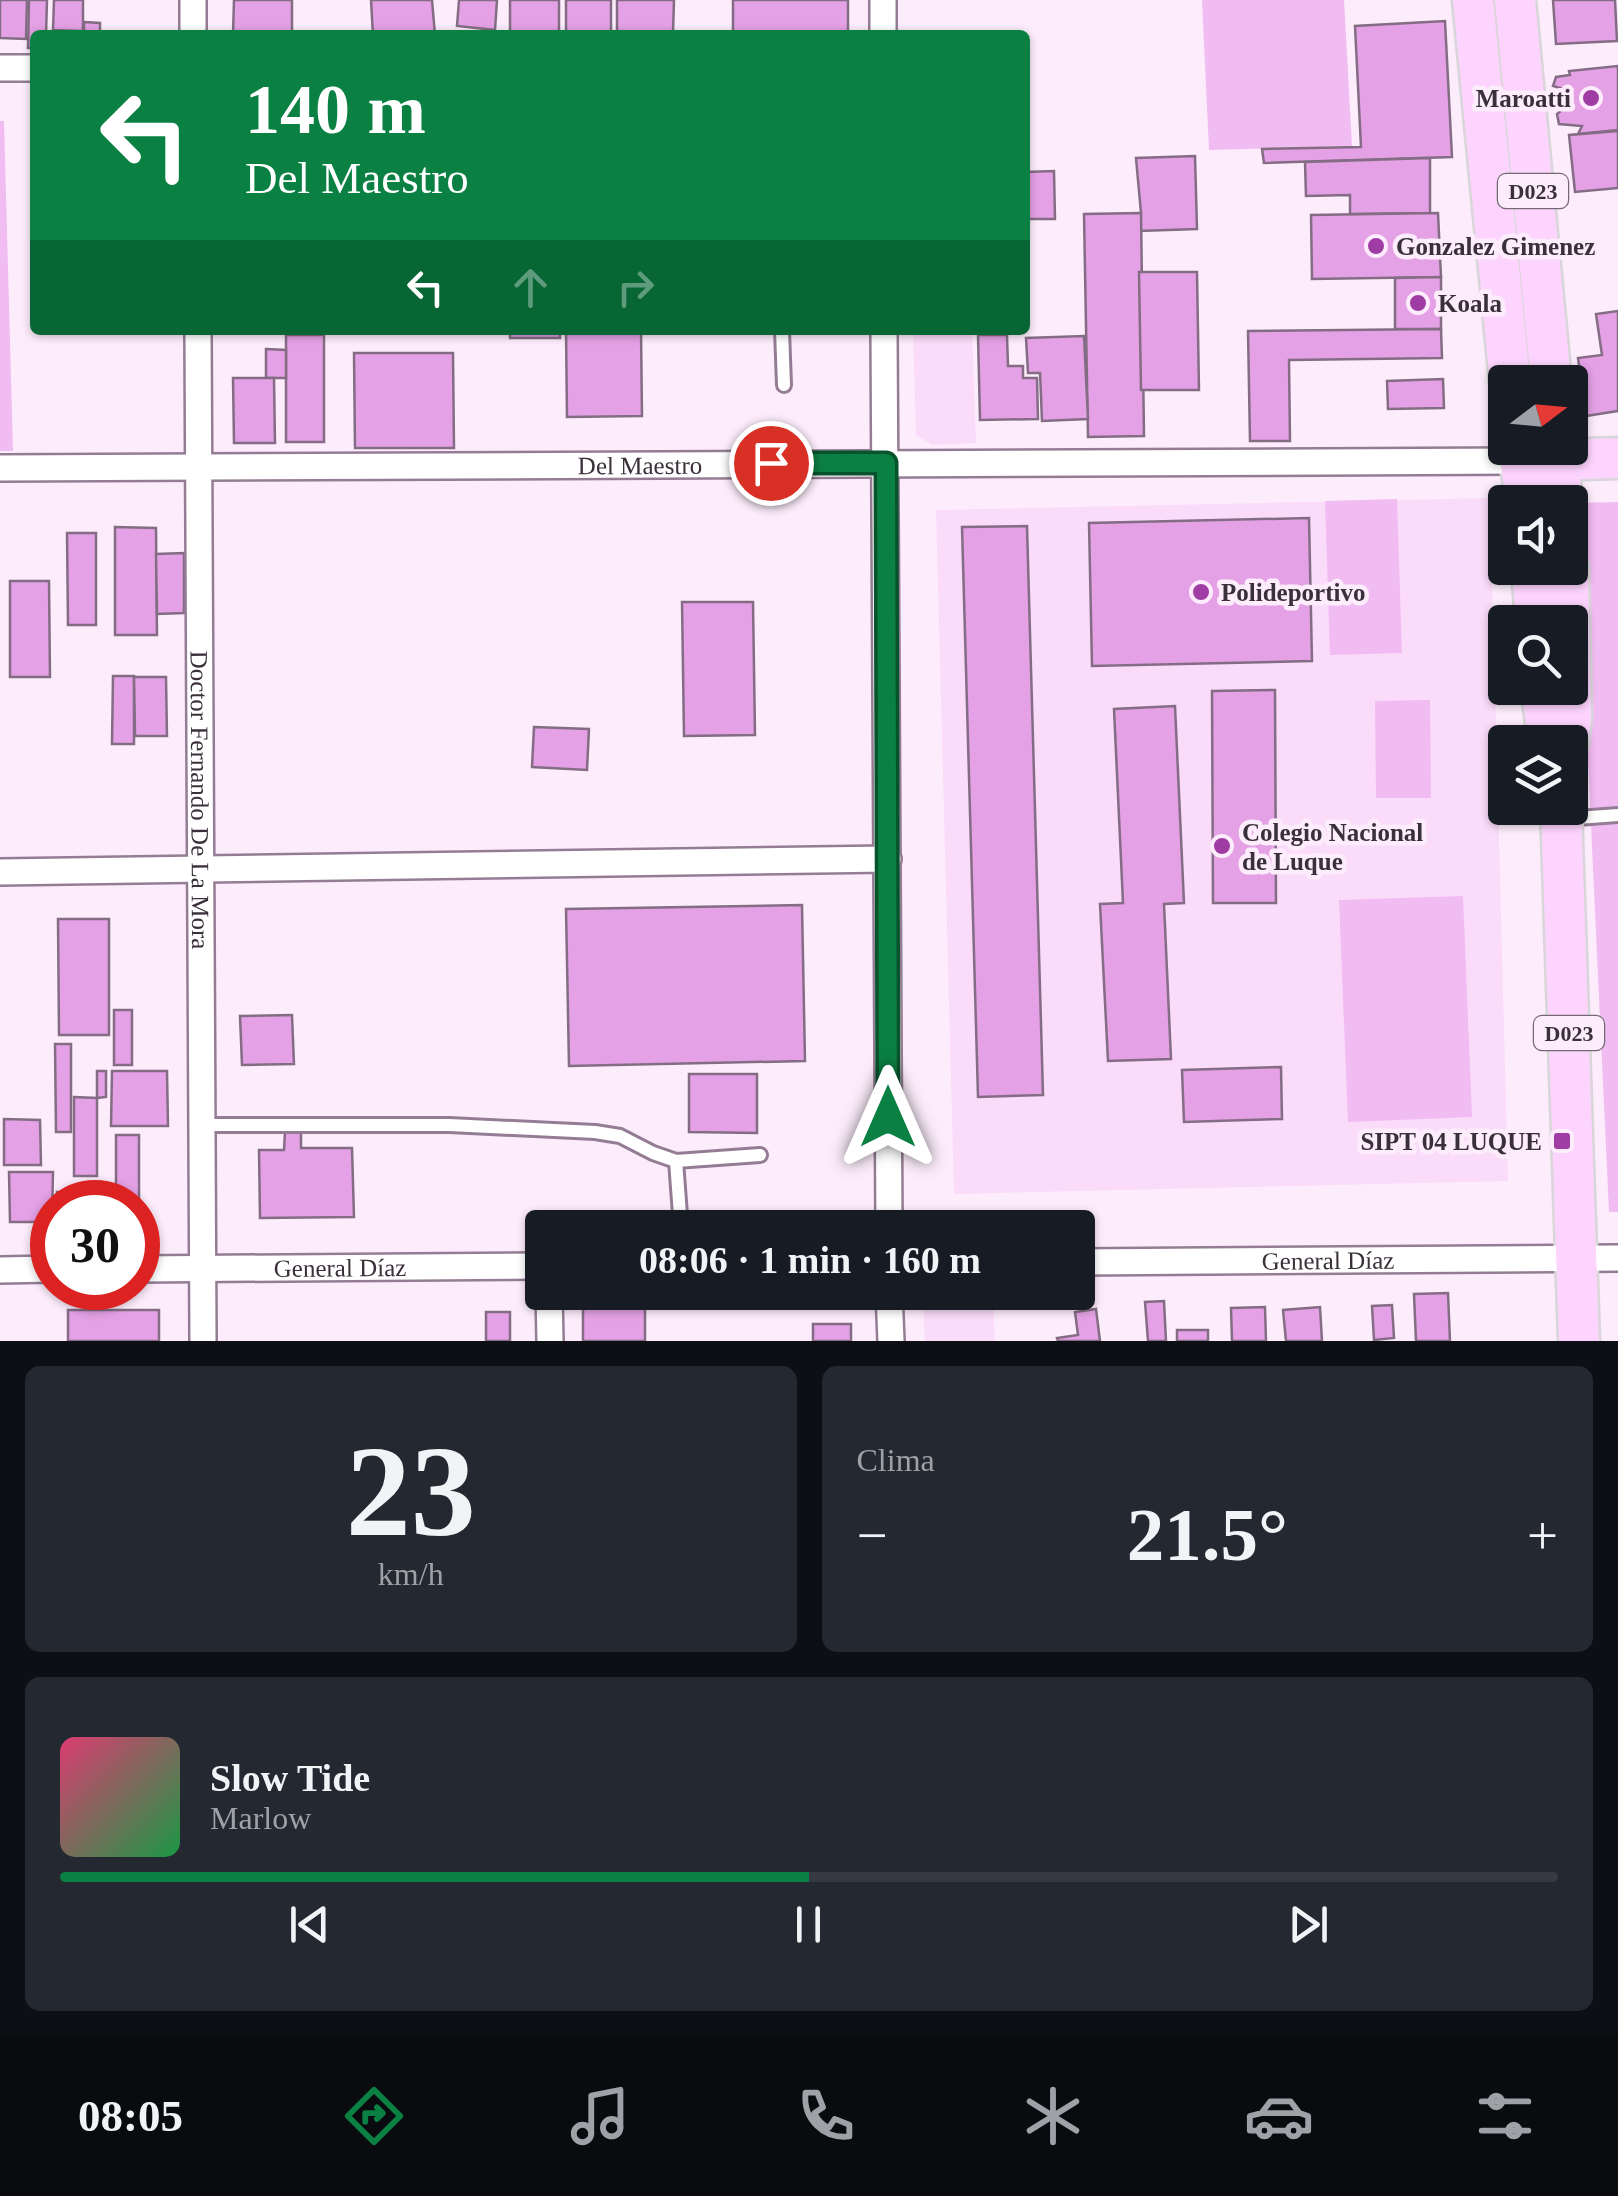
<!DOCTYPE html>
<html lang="es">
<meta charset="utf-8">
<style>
body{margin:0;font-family:"Times New Roman",serif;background:#242831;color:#f1f3f6;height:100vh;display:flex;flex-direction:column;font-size:38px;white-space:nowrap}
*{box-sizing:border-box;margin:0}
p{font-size:32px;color:#9ea1a6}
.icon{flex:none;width:55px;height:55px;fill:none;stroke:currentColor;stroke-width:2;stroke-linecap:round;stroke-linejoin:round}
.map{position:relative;height:1341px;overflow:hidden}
.details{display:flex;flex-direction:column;gap:25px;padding:25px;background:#0d0f14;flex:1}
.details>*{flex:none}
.guide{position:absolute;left:30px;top:30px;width:1000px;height:305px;border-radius:10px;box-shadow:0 2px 8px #0004;background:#0b8043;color:#fff;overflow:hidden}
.needle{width:65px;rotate:74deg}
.buttons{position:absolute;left:1488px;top:365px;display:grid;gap:20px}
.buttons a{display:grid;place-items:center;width:100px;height:100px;border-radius:10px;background:#171b24;box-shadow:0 2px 8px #0004;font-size:50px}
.speed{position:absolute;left:30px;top:1180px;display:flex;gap:20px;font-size:50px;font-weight:700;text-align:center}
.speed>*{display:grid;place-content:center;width:130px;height:130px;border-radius:50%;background:#171b24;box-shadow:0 2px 8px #0004;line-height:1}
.speed .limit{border:15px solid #d22;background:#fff;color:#111}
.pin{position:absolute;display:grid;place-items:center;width:85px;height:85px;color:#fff;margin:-42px;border:5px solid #fff;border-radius:50%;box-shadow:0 2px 10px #0007}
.me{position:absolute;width:110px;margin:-55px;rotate:0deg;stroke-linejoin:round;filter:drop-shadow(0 0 8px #0008)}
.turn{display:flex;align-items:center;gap:35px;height:210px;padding:0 50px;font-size:45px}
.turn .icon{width:130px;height:130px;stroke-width:2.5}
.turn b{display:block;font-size:70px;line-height:85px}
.lanes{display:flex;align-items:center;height:95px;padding:0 50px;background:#0003;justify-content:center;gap:50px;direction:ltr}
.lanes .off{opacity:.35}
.big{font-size:75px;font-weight:700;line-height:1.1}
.details .tile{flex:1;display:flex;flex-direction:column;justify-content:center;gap:15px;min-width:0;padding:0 35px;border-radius:15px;background:#242831}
.details .dial{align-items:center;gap:0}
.dial b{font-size:130px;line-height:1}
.song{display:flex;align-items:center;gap:30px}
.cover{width:120px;height:120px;border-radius:15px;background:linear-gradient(135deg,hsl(340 70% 55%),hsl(140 70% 35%))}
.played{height:10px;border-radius:5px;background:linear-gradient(90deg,#0b8043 50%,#363941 50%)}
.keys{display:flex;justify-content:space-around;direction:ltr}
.heat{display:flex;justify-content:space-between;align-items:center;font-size:55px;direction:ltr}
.details .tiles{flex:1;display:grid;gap:25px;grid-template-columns:1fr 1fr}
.tile:last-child{grid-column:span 2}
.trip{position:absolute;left:525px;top:1210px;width:570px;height:100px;border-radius:10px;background:#171b24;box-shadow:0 2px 8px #0004;font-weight:700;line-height:100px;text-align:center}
.menu{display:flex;height:160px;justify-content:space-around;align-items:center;background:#090b0e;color:#9ea1a6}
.menu .icon{width:70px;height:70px}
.menu .selected{color:#0b8043}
.menu b{font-size:45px;color:#f1f3f6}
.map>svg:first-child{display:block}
.built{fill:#fbdbfa}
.green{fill:#f1bcf1}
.building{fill:#e4a1e5;stroke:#846d84;stroke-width:2.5}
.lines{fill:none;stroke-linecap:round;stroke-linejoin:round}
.lane-casing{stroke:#947d94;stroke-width:18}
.street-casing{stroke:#947d94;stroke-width:30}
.primary-casing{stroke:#d8d6d8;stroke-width:45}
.lane{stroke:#fff;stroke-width:12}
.street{stroke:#fff;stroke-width:25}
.primary{stroke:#fdd4fd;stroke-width:40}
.route-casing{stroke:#07532c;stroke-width:25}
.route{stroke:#0b8043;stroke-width:18}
.poi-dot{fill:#a03da4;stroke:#fdedfc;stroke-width:4}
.labels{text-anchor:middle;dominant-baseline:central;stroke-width:9;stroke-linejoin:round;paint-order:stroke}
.shield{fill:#fdedfc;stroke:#746974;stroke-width:2.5}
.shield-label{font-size:22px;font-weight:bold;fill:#3a303a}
.poi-label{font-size:25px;font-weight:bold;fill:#3a303a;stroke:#fdedfc;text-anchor:start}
.street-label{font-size:25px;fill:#3a303a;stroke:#fdedfc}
</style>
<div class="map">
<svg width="1618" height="1341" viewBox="0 0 1618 1341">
<rect width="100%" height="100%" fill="#fdedfc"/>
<g class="built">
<path d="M913,330h59l4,113 -44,2 -16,-10z"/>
<path d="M1490,498l18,683 -554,13 -18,-684z"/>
<path d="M993,1296l2,45h-70l-2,-42z"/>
</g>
<g class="green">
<path d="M1202,0h142l8,146 -143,4z"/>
<path d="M0,121h4l9,330h-13z"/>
<path d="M1397,499l5,154 -72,2 -5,-154z"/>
<path d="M1618,502v710h-9l-33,-709z"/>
<path d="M1430,700l1,98h-55l-1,-97z"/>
<path d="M1463,896l9,221 -124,5 -9,-222z"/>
</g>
<g class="building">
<path d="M0,0h27l-1,39 -26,-1z"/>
<path d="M29,0h18l-1,35h-11v13h-7z"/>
<path d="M54,0h29v31l-30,-1z"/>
<path d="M234,0h58v35h-59z"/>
<path d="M371,0h61l3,35h-62z"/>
<path d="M459,0h38l-2,30 -38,-4z"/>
<rect x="510" y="0" width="49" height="35"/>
<rect x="566" y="0" width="45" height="35"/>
<path d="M617,0h57l-1,33 -56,-1z"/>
<rect x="733" y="0" width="115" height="35"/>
<path d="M1553,0h62l2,41 -61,3z"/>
<path d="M1445,21l7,136 -188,6 -2,-14 99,-2 -6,-121z"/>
<path d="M84,22l16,1v12h-16z"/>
<path d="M1618,66v64l-40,4 4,-8 -23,-2 -2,-10 9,-7 -3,-18 -10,-3 3,-9 14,-2 -1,-4z"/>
<path d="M1618,131v57l-43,4 -6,-57z"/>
<path d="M1195,156l2,73 -58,2 2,-18 -5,-55z"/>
<path d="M1430,158v55l-80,1v-19l-44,1 -1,-34z"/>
<path d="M1054,171l1,48h-30v-47z"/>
<path d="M1141,213l3,223 -56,1 -4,-223z"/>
<path d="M1438,213l3,64 -129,2 -1,-64z"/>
<path d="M1139,272h58l2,118h-58z"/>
<path d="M1441,277v52h-46v-51z"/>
<path d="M1618,311v100l-32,5 -8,-58 24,-3 -6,-41z"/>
<path d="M1441,329l1,29 -153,2 1,81h-40l-2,-110z"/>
<rect x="510" y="330" width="50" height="8"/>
<path d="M566,330h75l1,86 -75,1z"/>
<rect x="286" y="335" width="38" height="107"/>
<path d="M978,335h29l1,31h15v12h14l1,41 -58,1z"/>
<path d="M1084,336l4,83 -46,2 -2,-48h-12l-2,-35z"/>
<path d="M266,349l20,1v28h-20z"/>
<path d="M354,353h99l1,95h-99z"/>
<path d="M233,378h41l1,65h-41z"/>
<path d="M1443,379l1,29 -56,1 -1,-28z"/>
<path d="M1309,518l3,143 -220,5 -3,-143z"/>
<path d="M1027,526l16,569 -65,2 -16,-570z"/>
<path d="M115,527l41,1 1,107h-42z"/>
<path d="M67,533h29v92h-28z"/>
<path d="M184,553v60l-27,1 -1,-60z"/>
<path d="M10,581h39l1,96h-40z"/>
<path d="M682,602h71l2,133 -71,1z"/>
<path d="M113,676h21v68h-22z"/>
<path d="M134,677h32l1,59h-32z"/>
<path d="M1275,690l1,213h-63l-1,-212z"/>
<path d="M1175,706l9,197 -20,1 7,155 -63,2 -8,-157 23,-1 -9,-194z"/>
<path d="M534,727l55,2 -2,41 -55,-3z"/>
<path d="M802,905l3,156 -236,5 -3,-157z"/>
<path d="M58,919h51v116h-50z"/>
<rect x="114" y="1010" width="18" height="55"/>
<path d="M292,1015l2,49 -52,1 -2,-49z"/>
<path d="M55,1044h16v88h-15z"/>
<path d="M1281,1067l1,52 -98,3 -2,-52z"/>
<path d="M97,1071h9v26l-9,1z"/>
<path d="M112,1071h55l1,55h-57z"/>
<path d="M689,1074h68v59l-68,-1z"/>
<path d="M74,1097l23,1v78h-23z"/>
<path d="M4,1119l36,1 1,45h-37z"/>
<path d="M301,1131v17h51l2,69 -94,1 -1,-68h25l1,-18z"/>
<path d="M116,1135h23v99l-1,-32h-22z"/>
<path d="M9,1172h44l-1,50h-42z"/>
<rect x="57" y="1192" width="46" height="10"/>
<path d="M1448,1293l2,48h-34l-2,-47z"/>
<path d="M1164,1301l2,40h-18l-3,-39z"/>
<path d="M1392,1305l2,33 -20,2 -2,-34z"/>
<path d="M1265,1307l1,34h-34l-1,-33z"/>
<path d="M1320,1307l2,34h-36l-3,-31z"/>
<rect x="583" y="1308" width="62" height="33"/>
<path d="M1096,1309l4,32h-42l-1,-3 21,-3 -3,-23z"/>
<rect x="68" y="1310" width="91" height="31"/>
<rect x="486" y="1312" width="24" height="29"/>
<rect x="813" y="1324" width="38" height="17"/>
<rect x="1177" y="1330" width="31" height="11"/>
</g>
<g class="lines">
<g class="lane-casing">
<g id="lane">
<path d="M782,330l2,55"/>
<path d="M1564,819l54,-4"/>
<path d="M202,1125h247l146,7 25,4 33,17 23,8 84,-6"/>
<path d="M676,1161l5,67"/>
</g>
</g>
<g class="street-casing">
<g id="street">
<path d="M883,0v35"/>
<path d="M193,35v-35"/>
<path d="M0,68h35"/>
<path id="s1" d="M198,330l5,1011"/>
<path d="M884,330l5,898"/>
<path id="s2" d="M0,468l1520,-7"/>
<path d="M0,872l888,-13"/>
<path id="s3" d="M1078,1262l540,-4"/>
<path id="s4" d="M138,1269l404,-3"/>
<path d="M0,1270l52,-1"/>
<path d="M549,1292l1,49"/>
<path d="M889,1292l2,49"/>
</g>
</g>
<g class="primary-casing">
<g id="primary">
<path d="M1473,0l37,382"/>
<path d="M1515,0l36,382"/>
<path d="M1519,448l7,54"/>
<path d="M1557,448l5,54"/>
<path d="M1520,461l98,-3"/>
<path d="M1532,568l4,54"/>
<path d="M1541,688l8,54"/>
<path d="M1568,742l3,-25 -3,-149"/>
<path d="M1561,808l18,533"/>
</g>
</g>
<use href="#lane" class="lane"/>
<use href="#street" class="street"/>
<use href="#primary" class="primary"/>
</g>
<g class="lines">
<g class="route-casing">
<path id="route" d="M771,463h115l2,654"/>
</g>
<use href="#route" class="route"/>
</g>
<g class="poi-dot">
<circle cx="1591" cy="98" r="10"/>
<circle cx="1376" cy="246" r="10"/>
<circle cx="1418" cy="303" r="10"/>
<circle cx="1201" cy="592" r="10"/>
<circle cx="1222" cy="846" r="10"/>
<rect x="1552" y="1131" width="20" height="20" rx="5"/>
</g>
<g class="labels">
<g class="shield">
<rect x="1498" y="174" width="70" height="34" rx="8"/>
<rect x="1534" y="1016" width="70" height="34" rx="8"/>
</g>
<g class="shield-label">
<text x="1533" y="191">D023</text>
<text x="1569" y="1033">D023</text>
</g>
<g class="poi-label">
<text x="1571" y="98" text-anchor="end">Maroatti</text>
<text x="1396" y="246">Gonzalez Gimenez</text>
<text x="1438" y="303">Koala</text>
<text x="1221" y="592">Polideportivo</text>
<text x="1242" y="832">Colegio Nacional<tspan x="1242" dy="29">de Luque</tspan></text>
<text x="1542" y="1141" text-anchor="end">SIPT 04 LUQUE</text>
</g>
<g class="street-label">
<text stroke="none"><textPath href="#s2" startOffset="640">Del Maestro</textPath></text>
<text stroke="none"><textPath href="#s1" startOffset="470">Doctor Fernando De La Mora</textPath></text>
<text stroke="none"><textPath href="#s3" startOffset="250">General Díaz</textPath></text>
<text stroke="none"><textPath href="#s4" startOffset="202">General Díaz</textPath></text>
</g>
</g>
</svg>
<div class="buttons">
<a><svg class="needle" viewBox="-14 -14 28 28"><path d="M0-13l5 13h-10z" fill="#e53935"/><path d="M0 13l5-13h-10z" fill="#9ea1a6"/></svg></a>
<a><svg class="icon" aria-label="sound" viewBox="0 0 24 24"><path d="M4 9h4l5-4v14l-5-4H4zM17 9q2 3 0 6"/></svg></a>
<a><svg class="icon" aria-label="search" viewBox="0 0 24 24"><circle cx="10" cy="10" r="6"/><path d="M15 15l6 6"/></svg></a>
<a><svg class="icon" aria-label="layers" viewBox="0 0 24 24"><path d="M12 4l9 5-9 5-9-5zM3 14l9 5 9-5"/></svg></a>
</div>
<div class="speed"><div class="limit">30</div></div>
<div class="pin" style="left:771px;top:463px;background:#d93025"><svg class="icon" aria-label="arrive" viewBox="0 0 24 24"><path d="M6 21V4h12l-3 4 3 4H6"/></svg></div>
<svg class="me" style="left:888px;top:1117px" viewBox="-20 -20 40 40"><path d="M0-17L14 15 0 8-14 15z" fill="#0b8043" stroke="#fff" stroke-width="4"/></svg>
<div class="trip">08:06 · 1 min · 160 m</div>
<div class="guide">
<div class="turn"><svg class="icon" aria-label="left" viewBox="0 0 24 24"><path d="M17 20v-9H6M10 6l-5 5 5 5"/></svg><div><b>140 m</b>Del Maestro</div></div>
<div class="lanes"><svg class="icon" aria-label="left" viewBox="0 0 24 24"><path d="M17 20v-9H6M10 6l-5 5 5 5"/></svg><svg class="icon off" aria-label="ahead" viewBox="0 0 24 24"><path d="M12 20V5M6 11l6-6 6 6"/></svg><svg class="icon off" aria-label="right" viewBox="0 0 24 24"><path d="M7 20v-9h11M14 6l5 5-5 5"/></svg></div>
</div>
</div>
<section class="details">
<div class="tiles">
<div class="tile dial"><b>23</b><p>km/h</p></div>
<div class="tile"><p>Clima</p>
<div class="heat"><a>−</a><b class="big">21.5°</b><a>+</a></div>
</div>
<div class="tile">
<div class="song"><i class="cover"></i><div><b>Slow Tide</b><p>Marlow</p></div></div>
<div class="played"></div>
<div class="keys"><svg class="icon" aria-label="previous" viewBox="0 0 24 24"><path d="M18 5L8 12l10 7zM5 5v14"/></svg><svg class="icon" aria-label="pause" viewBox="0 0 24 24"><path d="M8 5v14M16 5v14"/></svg><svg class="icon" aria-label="next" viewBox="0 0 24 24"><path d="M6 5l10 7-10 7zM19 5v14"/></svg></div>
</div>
</div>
</section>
<nav class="menu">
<b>08:05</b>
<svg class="icon selected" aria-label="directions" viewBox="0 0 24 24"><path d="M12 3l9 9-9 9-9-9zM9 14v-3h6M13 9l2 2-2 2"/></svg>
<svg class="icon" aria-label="music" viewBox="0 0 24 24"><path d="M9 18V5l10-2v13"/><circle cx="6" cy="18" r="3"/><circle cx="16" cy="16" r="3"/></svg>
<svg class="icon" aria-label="phone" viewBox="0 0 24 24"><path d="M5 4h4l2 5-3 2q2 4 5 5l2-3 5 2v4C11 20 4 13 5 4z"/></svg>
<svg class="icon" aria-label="climate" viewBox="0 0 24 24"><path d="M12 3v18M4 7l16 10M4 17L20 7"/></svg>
<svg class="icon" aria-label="car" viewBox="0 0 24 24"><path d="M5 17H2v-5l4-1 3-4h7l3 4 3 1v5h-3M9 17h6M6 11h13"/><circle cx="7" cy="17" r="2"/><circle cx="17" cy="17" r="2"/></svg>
<svg class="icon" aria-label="filters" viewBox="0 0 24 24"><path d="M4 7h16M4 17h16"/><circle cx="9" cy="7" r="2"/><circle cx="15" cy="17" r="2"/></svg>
</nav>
